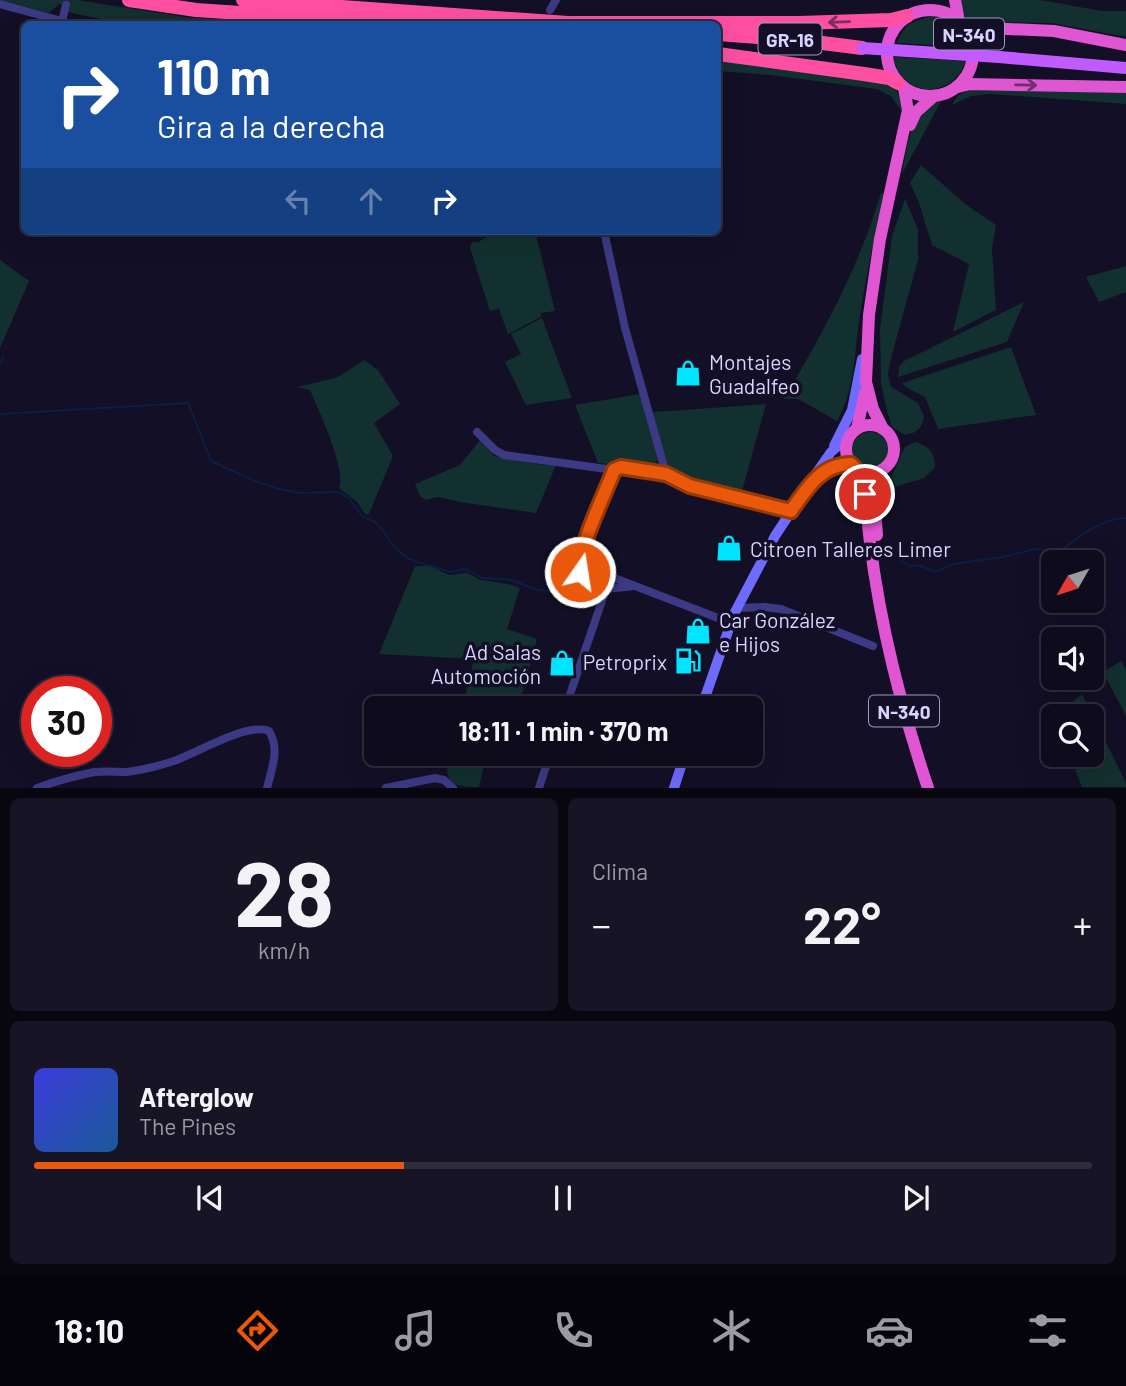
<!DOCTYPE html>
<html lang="es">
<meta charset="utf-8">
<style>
body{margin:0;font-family:Barlow,sans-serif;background:#171425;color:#f1f3f6;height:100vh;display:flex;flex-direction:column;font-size:26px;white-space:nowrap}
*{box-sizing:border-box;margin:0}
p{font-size:23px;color:#9b9ba3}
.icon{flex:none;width:38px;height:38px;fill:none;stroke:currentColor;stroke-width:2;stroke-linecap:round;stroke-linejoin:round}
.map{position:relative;height:788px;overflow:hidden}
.panel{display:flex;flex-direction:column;gap:10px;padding:10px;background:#08060f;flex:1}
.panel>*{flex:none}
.hud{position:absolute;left:21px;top:21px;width:700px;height:214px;border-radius:10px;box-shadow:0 7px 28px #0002,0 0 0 2px #2e2b3b;background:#1a4fa0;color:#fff;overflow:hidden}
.needle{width:46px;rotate:231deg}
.tools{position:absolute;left:1041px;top:550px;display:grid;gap:14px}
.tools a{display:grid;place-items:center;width:63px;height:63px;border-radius:10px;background:#0e0b1c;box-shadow:0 7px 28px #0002,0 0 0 2px #2e2b3b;font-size:35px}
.speed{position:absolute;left:21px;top:676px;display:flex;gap:14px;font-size:35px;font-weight:700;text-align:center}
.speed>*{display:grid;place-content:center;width:91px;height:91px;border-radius:50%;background:#0e0b1c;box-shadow:0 7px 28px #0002,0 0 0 2px #2e2b3b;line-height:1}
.speed .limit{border:10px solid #d22;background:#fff;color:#111}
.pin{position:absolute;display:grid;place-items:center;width:60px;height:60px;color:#fff;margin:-30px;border:4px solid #fff;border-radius:50%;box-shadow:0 2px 7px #0007}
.me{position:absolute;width:77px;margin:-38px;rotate:13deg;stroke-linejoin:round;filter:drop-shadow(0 0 5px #0008)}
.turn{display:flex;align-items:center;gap:24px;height:147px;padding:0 21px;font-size:32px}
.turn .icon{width:91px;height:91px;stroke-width:2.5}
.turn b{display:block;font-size:49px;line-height:60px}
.lanes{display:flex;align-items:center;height:66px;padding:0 21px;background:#0003;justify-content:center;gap:35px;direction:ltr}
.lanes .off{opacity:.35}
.big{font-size:52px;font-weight:700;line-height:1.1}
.panel .card{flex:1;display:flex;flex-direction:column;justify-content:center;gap:10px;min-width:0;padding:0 24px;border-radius:10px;background:#171425}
.panel .dial{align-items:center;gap:0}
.dial b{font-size:91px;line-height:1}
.song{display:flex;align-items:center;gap:21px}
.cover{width:84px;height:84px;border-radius:10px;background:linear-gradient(135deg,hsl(240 70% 55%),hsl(210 70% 35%))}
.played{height:7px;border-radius:4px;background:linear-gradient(90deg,#ea580c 35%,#2e2b3b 35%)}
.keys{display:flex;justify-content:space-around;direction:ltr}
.heat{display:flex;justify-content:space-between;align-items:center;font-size:38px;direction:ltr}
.panel .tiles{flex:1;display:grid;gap:10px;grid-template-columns:1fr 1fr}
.card:last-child{grid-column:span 2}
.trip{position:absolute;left:364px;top:696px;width:399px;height:70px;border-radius:10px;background:#0e0b1c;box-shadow:0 7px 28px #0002,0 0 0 2px #2e2b3b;font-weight:700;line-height:70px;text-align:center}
.dock{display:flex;height:112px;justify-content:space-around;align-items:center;background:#06040b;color:#9b9ba3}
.dock .icon{width:49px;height:49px}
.dock .selected{color:#ea580c}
.dock b{font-size:32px;color:#f1f3f6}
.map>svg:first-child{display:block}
.green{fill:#12302f}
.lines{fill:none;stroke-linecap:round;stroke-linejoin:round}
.stream{stroke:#0a1f44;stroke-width:2}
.minor{stroke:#3d3a85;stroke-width:8}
.secondary{stroke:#6f6bff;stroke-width:10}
.primary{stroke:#c25bff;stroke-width:12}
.trunk{stroke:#e055d1;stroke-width:12}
.motorway{stroke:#ff4fa3;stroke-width:14}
.primary-bridge{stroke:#c25bff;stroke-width:12}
.oneway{stroke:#7d2c5e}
.oneway2{stroke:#6f2e73}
.route-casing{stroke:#983908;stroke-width:18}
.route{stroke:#ea580c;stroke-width:12}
.labels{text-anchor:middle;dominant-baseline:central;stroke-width:7;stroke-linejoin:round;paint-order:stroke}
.shield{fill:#130f26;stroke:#9e99be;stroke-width:2}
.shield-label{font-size:19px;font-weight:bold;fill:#d9d4ff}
.poi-label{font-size:21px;fill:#d9d4ff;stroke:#130f26;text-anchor:start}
</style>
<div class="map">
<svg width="1126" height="788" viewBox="0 0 1126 788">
<rect width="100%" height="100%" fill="#130f26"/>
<g class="green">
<path d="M0,0h77l108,17 99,7h-159l-57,-12 2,-5 -11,-3 -10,9z"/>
<path d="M960,0h80l62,11h24v26l-74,-14 -75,-1 -11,-4 -6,-11z"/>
<path d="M931,16c19,4 30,12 35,31l-70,-4 11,-18z"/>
<path d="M894,57l72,4c-13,39 -66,37 -72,-4z"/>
<path d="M718,59l155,22c22,6 24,5 31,27l-3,3 -10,-15 -14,-7 -107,-14 -52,-4z"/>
<path d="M985,89l141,4v11l-135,-10 -20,2 -19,9c8,-15 17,-15 33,-16z"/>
<path d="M941,101l-39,73c4,-26 9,-65 39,-73z"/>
<path d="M921,165l44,39 31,21 -4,24 4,61 -43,22 16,-68 -37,-19 -14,-45 -8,-17z"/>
<path d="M881,193h4c-11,42 -19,85 -26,128 -5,35 -4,69 -22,100l-39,-22h-14c39,-66 75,-132 97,-206z"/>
<path d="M905,199l13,31v30l-27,98 -3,16 3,13 27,16 6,13c-2,13 -7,17 -19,19l-13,-8 -5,-16 -6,-28 -1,-54 12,-93z"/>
<path d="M497,231h38l20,80 -14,2v4l-33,17 -9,-25 -9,2 -20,-63 2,-6h6z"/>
<path d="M0,260l29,21 -29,67z"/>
<path d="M1126,266v26l-27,10 -13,-25z"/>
<path d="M1024,302l-17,40 -109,35 1,-10 5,-6z"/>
<path d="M542,318l30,80 -46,7 -21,-43 16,-8 -10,-20z"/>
<path d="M1011,347l25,68 -98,14 -13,-32 -19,-10 -4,-4z"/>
<path d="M364,360l14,10 22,34 -26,19 19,33 -24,58h-4l-8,-12 -18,-14c8,-18 -21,-79 -29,-98l-12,-3 40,-10z"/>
<path d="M640,394l18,65 -5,8 -34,-5 -9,2 -12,-1 -23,-58z"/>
<path d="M766,404l-25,91 -53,-14 -9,-7 -13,-11 -14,-48 2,-3z"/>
<circle cx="870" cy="450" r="18"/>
<path d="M481,439l13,17 49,9h13l-20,48 -76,-11 -22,-5 -12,3 -6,-4 -5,-12 45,-19z"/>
<path d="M915,442c14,4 20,10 20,25l-11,11 -29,9 -13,11 20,-45 3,-6z"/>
<path d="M415,566h15l19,9 18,-2 14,7 27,4 12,4 -13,41 30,10 -19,70h-56l12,-50 -95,-5z"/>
<path d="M1121,661l5,9v46l-23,-44z"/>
<path d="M1082,694l44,89v4h-44l-13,-33h23v-38h-37l-1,-5 7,1z"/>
<path d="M450,754h56l-21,7 -6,26c-27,0 -37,-4 -29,-33z"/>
</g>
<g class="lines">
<g class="stream">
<path d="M0,364l3,-6"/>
<path d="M0,414l188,-11 23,58 46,21 23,7 21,4 37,-1 11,6 13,18 15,7 19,26 13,10 41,13 16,-3 16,9 30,2 22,9 23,3"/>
<path d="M891,552l18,14 9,-1 18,7 17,-8 50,-7 32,-8 13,1 8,5c19,-16 43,-36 70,-37"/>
</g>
<g class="minor">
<path d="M0,4l62,17 4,-16"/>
<path d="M550,10l6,-10"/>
<path d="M604,231l21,97 41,146"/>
<path d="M477,432l18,18 9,5 110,15 7,-3 45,7 24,12 101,25"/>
<path d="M580,572l-2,-10 36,-92"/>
<path d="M606,589l28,-3"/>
<path d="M604,593l-12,8 -12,-3 -7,-12c1,-11 8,-17 18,-17l140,54"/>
<path d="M737,608l27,-1 17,2 92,37"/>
<path d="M565,709l41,-120v-6l-7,-11"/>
<path d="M37,788c19,-7 38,-12 57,-16 11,-1 22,0 33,0 15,-2 32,-6 47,-11 23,-8 73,-39 95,-30 11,18 3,37 -2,57"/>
<path d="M386,788l49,-10 9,2 9,8"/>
<path d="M539,788l11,-34"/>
</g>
<g class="secondary">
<path d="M834,446l18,-36 10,-51"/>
<path d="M817,477l20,-12 14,-1"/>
<path d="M701,709l33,-95 41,-78 42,-64 14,-20 18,-15"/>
<path d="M674,788l11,-34"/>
</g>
<path class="primary" d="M999,57l127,11"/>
<g class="trunk">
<path d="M955,0l4,21"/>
<circle cx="930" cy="53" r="43"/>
<path d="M965,27l89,4 72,14"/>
<path d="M958,87l12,-3 156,3"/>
<path d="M910,125l6,-13 17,-15"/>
<circle cx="870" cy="449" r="24"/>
<path d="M857,428l8,-35"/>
<path d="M883,429l-10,-20 -7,-27 3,-67 11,-76 28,-129 -4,-22"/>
<path d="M859,470l5,10c7,107 30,206 64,308"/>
<path d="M877,535l-3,-38 8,-27"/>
</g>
<g class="motorway">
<path d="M129,0l67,10 210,14"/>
<path d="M243,0l339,24"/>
<path d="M573,23h226l92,-3 16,-4"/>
<path d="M718,34l81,6 63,8"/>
<path d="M718,54l146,20 25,4 9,5"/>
</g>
<path class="primary-bridge" d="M862,48l137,9"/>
</g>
<defs><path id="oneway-shaft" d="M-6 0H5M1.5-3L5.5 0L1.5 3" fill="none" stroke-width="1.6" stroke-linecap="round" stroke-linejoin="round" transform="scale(1.75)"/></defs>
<use class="oneway" href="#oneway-shaft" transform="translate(839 22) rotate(178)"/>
<use class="oneway2" href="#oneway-shaft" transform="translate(1026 85) rotate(1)"/>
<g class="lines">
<g class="route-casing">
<path id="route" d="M580,572c-4,-20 26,-80 34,-102l7,-3 45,7 24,12 101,25c16,-23 30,-47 60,-47 10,10 13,16 14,30"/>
</g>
<use href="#route" class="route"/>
</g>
<defs>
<g id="shop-bare" transform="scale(2.1)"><path d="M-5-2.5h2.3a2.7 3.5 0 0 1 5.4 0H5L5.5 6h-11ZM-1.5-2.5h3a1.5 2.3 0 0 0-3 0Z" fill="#00e5ff" stroke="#130f26" stroke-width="2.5" paint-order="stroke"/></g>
<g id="fuel-bare" transform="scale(2.1)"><path d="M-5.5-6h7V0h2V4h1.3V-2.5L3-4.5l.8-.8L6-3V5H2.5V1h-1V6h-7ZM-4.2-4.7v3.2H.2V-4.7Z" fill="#00e5ff" stroke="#130f26" stroke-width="2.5" paint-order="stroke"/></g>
</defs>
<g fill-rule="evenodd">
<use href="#shop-bare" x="688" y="373"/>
<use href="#shop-bare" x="729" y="548"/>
<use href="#shop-bare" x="698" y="631"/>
<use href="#fuel-bare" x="688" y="661"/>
<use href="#shop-bare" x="562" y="663"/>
</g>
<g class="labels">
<g class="shield">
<rect x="934" y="18.5" width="70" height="31" rx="5"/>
<rect x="758.5" y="23.5" width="63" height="31" rx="5"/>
<rect x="869" y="695.5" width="70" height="31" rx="5"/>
</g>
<g class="shield-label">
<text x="969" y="34">N-340</text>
<text x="790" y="39">GR-16</text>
<text x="904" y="711">N-340</text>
</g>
<g class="poi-label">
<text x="709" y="361">Montajes<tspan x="709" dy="24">Guadalfeo</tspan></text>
<text x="750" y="548">Citroen Talleres Limer</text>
<text x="719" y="619">Car González<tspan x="719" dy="24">e Hijos</tspan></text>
<text x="541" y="651" text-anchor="end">Ad Salas<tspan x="541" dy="24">Automoción</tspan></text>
<text x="667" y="661" text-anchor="end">Petroprix</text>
</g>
</g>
</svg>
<div class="tools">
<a><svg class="needle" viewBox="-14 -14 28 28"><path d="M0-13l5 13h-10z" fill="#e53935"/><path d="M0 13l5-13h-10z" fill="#9b9ba3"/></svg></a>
<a><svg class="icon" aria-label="sound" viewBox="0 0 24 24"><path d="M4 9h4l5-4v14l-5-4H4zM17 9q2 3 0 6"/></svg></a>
<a><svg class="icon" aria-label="search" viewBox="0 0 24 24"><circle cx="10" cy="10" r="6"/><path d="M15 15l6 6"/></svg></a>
</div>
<div class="speed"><div class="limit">30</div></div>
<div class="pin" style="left:865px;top:494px;background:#d93025"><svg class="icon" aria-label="arrive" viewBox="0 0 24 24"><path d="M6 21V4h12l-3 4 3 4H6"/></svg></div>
<svg class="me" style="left:580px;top:572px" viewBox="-20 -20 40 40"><circle r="17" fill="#ea580c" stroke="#fff" stroke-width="3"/><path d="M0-11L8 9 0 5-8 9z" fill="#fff"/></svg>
<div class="trip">18:11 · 1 min · 370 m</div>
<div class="hud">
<div class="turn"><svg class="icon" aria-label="right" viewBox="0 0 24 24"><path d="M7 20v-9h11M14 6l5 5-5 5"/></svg><div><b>110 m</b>Gira a la derecha</div></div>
<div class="lanes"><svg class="icon off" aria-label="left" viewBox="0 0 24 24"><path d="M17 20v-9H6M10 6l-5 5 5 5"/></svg><svg class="icon off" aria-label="ahead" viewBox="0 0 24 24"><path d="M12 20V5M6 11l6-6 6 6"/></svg><svg class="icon" aria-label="right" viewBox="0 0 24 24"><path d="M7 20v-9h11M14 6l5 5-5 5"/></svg></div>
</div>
</div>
<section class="panel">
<div class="tiles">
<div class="card dial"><b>28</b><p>km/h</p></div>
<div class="card"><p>Clima</p>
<div class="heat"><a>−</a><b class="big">22°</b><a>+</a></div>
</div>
<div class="card">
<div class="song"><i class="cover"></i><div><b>Afterglow</b><p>The Pines</p></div></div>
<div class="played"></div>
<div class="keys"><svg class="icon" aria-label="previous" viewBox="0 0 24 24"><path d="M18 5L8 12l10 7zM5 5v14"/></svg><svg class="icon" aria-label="pause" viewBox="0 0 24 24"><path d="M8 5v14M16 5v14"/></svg><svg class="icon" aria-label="next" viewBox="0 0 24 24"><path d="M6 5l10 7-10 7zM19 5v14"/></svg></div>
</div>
</div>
</section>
<nav class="dock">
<b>18:10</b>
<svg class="icon selected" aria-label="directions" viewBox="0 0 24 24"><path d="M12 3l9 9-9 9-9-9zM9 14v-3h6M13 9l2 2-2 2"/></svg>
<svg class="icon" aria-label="music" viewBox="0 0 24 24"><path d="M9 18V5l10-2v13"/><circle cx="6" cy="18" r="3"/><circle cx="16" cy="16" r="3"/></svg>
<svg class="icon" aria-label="phone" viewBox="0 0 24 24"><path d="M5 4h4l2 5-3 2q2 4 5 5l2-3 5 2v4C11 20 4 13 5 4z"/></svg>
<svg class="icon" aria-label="climate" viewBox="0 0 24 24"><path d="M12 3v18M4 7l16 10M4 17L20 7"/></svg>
<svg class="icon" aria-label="car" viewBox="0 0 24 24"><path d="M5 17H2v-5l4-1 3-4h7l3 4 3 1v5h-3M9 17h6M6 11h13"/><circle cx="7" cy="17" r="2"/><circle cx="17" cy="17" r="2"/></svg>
<svg class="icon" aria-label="filters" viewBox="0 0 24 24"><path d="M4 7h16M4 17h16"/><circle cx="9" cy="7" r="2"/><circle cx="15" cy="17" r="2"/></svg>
</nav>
